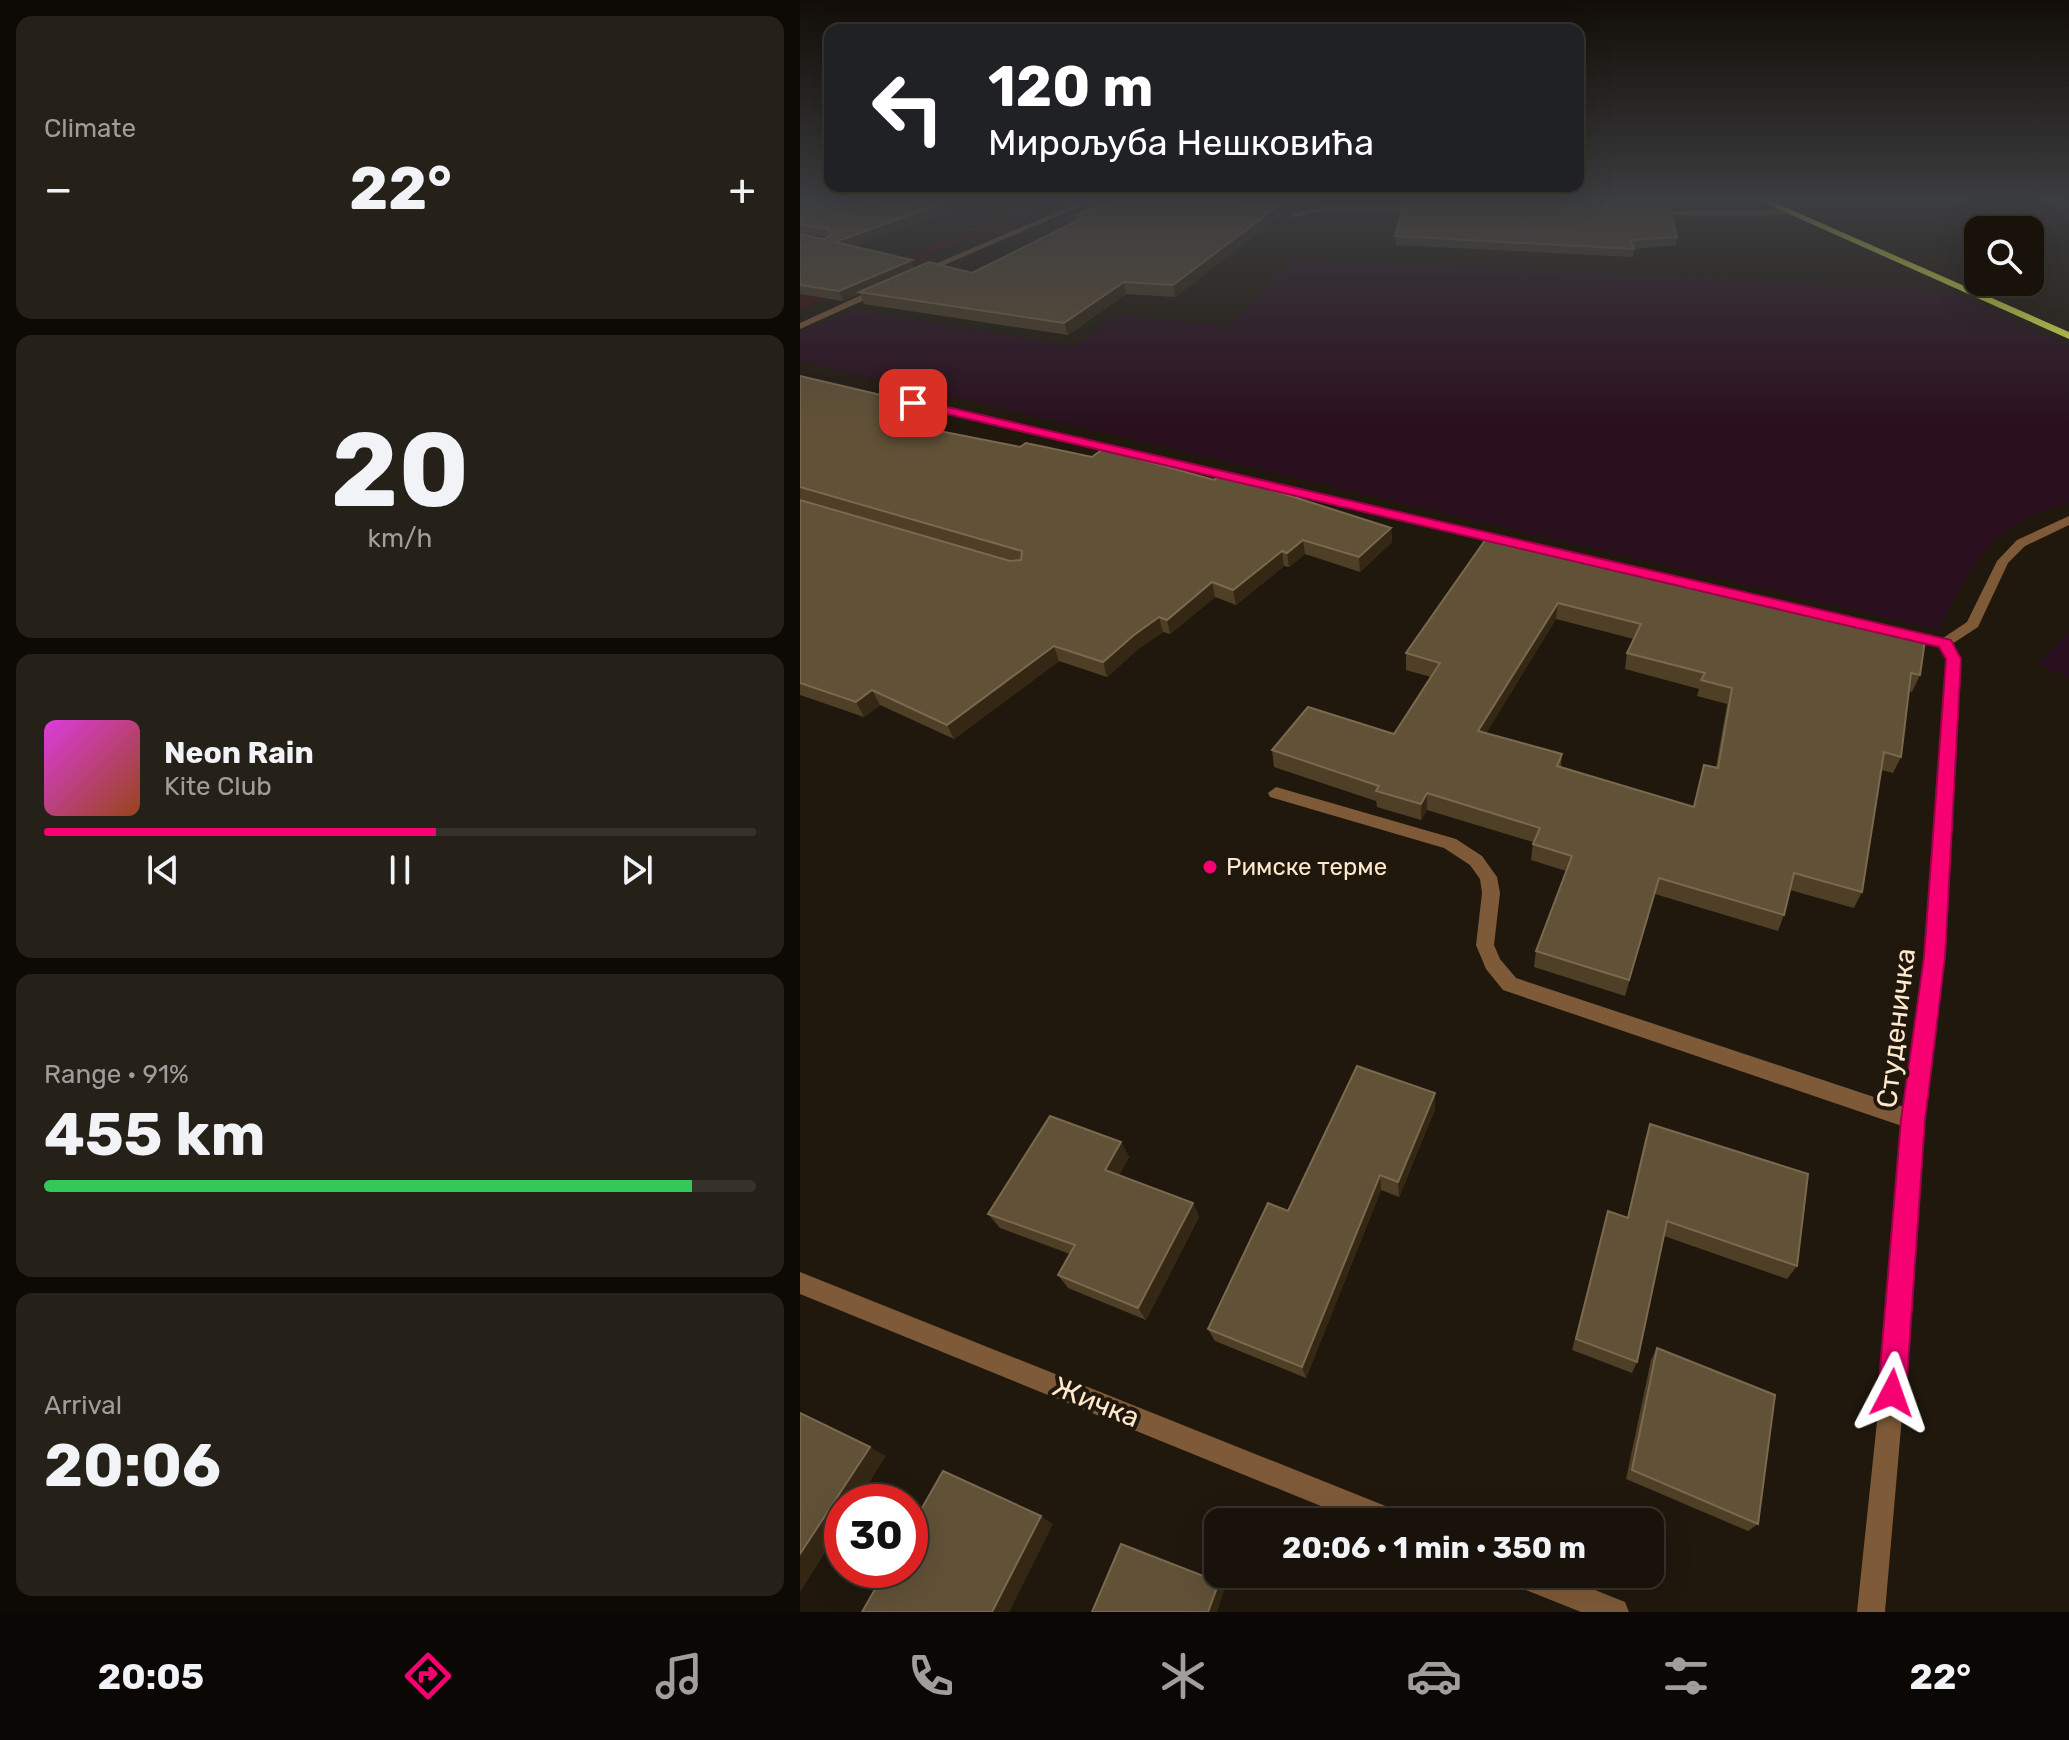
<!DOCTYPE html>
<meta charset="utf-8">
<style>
body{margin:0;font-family:Rubik,sans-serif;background:#252018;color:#f1f3f6;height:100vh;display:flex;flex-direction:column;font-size:30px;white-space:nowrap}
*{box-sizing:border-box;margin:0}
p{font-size:26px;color:#9f9e9c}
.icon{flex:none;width:44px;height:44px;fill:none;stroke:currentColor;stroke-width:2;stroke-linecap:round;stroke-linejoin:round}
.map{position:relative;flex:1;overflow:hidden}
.side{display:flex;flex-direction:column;gap:16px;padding:16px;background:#0d0a06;width:800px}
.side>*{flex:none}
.banner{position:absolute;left:24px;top:24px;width:760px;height:168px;border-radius:16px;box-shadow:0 8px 32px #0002,0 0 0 2px #36322b;background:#202124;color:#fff;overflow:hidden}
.buttons{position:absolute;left:1164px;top:216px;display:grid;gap:16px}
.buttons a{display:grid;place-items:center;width:80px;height:80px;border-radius:16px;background:#18120a;box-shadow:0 8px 32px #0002,0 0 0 2px #36322b;font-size:40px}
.speed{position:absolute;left:24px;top:1484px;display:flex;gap:16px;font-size:40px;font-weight:700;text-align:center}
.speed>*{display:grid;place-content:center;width:104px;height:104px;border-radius:50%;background:#18120a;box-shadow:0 8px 32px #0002,0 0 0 2px #36322b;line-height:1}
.speed .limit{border:12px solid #d22;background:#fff;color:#111}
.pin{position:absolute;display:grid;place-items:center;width:68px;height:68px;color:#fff;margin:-34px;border-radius:16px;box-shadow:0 4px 12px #0006}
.me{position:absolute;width:88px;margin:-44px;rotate:4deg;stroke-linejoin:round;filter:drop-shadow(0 0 6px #0008)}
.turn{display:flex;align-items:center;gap:28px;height:168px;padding:0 32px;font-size:36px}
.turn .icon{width:104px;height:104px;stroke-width:2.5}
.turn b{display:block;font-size:56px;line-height:68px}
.big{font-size:60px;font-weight:700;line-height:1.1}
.side .tile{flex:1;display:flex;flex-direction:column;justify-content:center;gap:12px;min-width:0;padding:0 28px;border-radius:16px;background:#252018}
.side .dial{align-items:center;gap:0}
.dial b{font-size:104px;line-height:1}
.song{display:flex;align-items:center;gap:24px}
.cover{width:96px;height:96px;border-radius:12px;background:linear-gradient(135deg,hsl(300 70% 55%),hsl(20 70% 35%))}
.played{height:8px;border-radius:4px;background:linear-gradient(90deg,#f60072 55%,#36322b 55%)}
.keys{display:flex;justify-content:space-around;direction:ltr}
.heat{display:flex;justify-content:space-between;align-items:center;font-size:44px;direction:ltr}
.charge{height:12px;border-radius:6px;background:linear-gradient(90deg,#34c759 91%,#36322b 0)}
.trip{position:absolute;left:404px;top:1508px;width:460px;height:80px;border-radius:16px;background:#18120a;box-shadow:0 8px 32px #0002,0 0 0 2px #36322b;font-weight:700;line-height:80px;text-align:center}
.dock{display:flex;height:128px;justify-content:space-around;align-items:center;background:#0a0704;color:#9f9e9c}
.dock .icon{width:56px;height:56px}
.dock .on{color:#f60072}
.dock b{font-size:36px;color:#f1f3f6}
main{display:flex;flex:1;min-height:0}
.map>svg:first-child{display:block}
.green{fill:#2a101f}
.water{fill:#3d0d09}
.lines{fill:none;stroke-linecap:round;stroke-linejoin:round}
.minor{fill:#7f5a38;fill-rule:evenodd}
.primary{fill:#f4ff53;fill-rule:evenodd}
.wall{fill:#4e3f26;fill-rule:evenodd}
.shaded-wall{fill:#342814}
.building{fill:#615137;stroke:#7a694f;stroke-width:2;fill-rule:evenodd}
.route{fill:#f60072;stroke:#a0004a;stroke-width:2}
.poi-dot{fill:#f60072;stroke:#20180d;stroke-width:3}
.labels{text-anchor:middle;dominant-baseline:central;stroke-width:8;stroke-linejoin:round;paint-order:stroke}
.poi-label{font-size:24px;fill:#ffe8cc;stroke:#20180d;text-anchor:start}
.near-street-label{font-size:28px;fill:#ffe8cc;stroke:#20180d}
</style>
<main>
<section class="side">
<div class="tile"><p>Climate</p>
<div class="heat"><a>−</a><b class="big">22°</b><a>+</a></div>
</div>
<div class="tile dial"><b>20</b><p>km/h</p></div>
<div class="tile">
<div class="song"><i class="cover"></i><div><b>Neon Rain</b><p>Kite Club</p></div></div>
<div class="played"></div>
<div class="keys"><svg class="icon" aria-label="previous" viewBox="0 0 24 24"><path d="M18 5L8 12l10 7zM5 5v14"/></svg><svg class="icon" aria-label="pause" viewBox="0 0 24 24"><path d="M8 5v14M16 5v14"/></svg><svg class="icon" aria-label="next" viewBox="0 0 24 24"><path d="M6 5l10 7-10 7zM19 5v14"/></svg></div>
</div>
<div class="tile"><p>Range · 91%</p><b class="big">455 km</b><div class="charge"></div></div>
<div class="tile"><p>Arrival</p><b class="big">20:06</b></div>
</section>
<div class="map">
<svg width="1269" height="1612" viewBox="0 0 1269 1612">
<rect width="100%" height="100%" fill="#20180d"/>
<g class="green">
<path d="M494,259l659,32 116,56v156c-81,21 -94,59 -131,127l-1138,-269v-29l54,-23 221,38 43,-32 113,11z"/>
<path d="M1269,632v46l-31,-15z"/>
</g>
<path class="water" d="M245,200h16l-261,109v-11z"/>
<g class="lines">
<g class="minor">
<path d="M285,200h10l-174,75 -7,-2z"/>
<path d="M523,207h100l4,2 -4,2h-100l-29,6 -4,-2z"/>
<path d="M993,210l3,4 -41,2 -105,-1 -4,-2 4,-2z"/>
<path d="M79,287l3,1v4l-82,37v-6z"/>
<path d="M99,397l609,140 6,4 -6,4 -613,-143v-4z"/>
<path d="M1269,516v9l-44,21 -17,17 -30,64 -26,17 9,15 -18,298 -20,163 -19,273 -19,219h-28l23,-219 22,-267 -399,-136 -17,-21 -10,-24 6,-52 -2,-14 -10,-14 -26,-17 -174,-51 -2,-4 8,-6 180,52 26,17 15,21 3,16 -6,52 6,14 16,19 388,129 21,-150 22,-298 -7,-13 -127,-30 -2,-3 7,-4 125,29 24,-16 30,-61 20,-21z"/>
<path d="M862,573l130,30 7,4 -7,4 -134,-31v-6z"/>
<path d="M0,1272l593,237 9,4 4,9h-46l-560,-228z"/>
<path d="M707,1574h48l70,28 4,10h-48l-70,-28z"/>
</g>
<path class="primary" d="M958,200h11l300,132v7z"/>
</g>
<g class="wall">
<path d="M0,200l104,7 -23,-7h98l-127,46 63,22 57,5 106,-52 -1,-6 183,-11 18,2 1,11 -104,80 -49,-3 -58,41 -204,-31 -4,-10 -17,7 -43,-7v-60l24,5 2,-2 -26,-4z"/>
<path d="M607,200h261l-1,8 -260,-4z"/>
<path d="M595,236l282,1 -1,8 -42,4 -1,8 -237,-12z"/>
<path d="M0,376l141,46 -12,7 462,99 1,14 -32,30 -55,-18 -16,13 -5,-1 -48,39 -21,-8 -45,37 -7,-2 -25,17 -31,28 -48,-16 -105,78 -74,-34 -16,12 -64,-22v-195l212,61 -212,-61z"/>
<path d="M688,536l284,71 66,13 82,55 -8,17 -3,-1 -8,66 -8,16 -12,-3 -19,122 -8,16 -64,-18 -6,25 -6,16 -123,-37 -30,102 -91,-29 2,-16 30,-80 -35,-11 2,-18 -106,-32 -6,10 -44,-13 -1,-6 -102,-34 -2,-17 122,-16 37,-57 -25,-7v-17zM756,619l78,20 -7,14 -2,16 74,20 -2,7 30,8 -11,63 -12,-2 -11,42 -132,-40 1,-13 -76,-21z"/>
<path d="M635,1093v16l-36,88 -18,-7 -75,188 -91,-37 -7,-12 80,-118z"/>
<path d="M850,1124l147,142 -10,13 -123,-43 -27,126 -5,11 -60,-23 36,-139 19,7 18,-79z"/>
<path d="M321,1142l8,15 -10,18 74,28 6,14 -53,103 -78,-32 -10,-13 12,-21 -70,-26 -12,-14z"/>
<path d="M857,1348l101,176 -10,7 -122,-52 25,-119z"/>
</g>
<g class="shaded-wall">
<path d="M152,200h27l-140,51 -4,-9z"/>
<path d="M449,200h19l-23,14 -1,-11z"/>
<path d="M478,206l1,11 -104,80 -2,-12z"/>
<path d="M112,260l3,10 -56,22 1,2 -17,7 -4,-10z"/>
<path d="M324,282l2,12 -58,41 -4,-12z"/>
<path d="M136,408l5,14 -27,16 -5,-13z"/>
<path d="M591,528l1,14 -32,30 -1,-15z"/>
<path d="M503,540l2,14 -16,13 -2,-14z"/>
<path d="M482,551l2,15 -48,39 -3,-15z"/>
<path d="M412,582l3,15 -45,37 -3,-14z"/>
<path d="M758,603l-2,16 -78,128v-16z"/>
<path d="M359,617l4,15 -25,17 -31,28 -4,-15 31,-27z"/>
<path d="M254,646l5,15 -105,78 -7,-14z"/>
<path d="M72,690l8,15 -16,12 -8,-15z"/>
<path d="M627,793v17l-6,10v-16z"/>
<path d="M635,1093v16l-36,88 -1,-15z"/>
<path d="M321,1142l8,15 -16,28 -8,-15z"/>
<path d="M580,1175l1,15 -75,188 -4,-11z"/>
<path d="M393,1203l6,14 -53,103 -8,-12z"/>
<path d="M70,1447l16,9 -29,46h-15v24l-42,66v-38z"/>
<path d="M241,1516l12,8 -44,88h-17z"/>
<path d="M419,1582l6,6 -8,24h-9z"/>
</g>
<g class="building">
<path d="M0,200h76l27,7 8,-6 -3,-1h44l-117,42 77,18 -73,31 -39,-6v-51l24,5 7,-4 -3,-6 -28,-4z"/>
<path d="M311,200h138l-5,3 34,3 -105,79 -49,-3 -60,41 -205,-31 70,-30 43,11 113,-56 -8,-2z"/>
<path d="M604,205l266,4 7,28 -47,3 4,9 -239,-13z"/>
<path d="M0,376l136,32 -27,17 111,22 6,-4 66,14 11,-8 111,31 8,-6 169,54 -32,29 -56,-17 -16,13 -5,-2 -49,39 -21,-8 -45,38 -8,-3 -25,18 -31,27 -49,-16 -107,79 -75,-35 -16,12 -56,-19v-183l210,61 11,-1 1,-9 -222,-64z"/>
<path d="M688,536l167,38 117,33 3,-7 64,17 -1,3 87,20 -5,35 -9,-2 -10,84 -17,-5 -22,140 -68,-19 -10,42 -125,-37 -30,102 -93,-29 36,-95 -39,-12 7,-16 -113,-35 -6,11 -45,-13 3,-5 -107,-36 36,-43 86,27 46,-71 -34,-10zM758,603l83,21 -14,29 78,20 -4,7 31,8 -14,80 -14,-3 -10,42 -137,-41 5,-12 -84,-23z"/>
<path d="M557,1066l78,27 -37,89 -18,-7 -78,192 -94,-38 60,-126 20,8z"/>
<path d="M250,1116l71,26 -16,28 88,33 -55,105 -80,-33 17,-30 -87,-31z"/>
<path d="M850,1124l158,50 -11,92 -130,-45 -30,141 -61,-23 32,-128 20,7z"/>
<path d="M857,1348l118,47 -17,129 -126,-54z"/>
<path d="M0,1413l70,34 -70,107z"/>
<path d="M143,1471l98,45 -49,96h-130l24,-42h24v-41z"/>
<path d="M321,1544l98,38 -11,30h-116z"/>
</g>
<linearGradient id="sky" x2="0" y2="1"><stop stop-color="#120d07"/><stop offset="0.47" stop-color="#3c3d40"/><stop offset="1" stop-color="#3c3d40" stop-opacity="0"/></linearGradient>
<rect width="1269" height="426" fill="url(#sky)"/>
<path class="route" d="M113,399l1038,241 10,19 -16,298 -20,163 -19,273 -4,10 -10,4 -10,-4 -4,-10 23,-273 23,-163 22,-298 -7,-12 -1030,-242 -2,-2z"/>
<circle class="poi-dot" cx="410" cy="867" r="8"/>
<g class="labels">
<g class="poi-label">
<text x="426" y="867">Римске терме</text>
</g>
<g class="near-street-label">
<text transform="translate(1096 1028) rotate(-83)">Студеничка</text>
<text transform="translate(296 1402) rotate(22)">Жичка</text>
</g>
</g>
</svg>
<div class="buttons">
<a><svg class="icon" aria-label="search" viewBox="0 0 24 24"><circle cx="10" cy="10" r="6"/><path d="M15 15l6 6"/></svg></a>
</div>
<div class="speed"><div class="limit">30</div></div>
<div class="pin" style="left:113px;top:403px;background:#d93025"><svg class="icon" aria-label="arrive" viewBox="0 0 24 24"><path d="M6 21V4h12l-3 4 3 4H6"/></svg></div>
<svg class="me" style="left:1092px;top:1393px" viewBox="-20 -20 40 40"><path d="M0-17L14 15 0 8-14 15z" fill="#f60072" stroke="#fff" stroke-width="4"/></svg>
<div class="trip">20:06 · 1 min · 350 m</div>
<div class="banner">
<div class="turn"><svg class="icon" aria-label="left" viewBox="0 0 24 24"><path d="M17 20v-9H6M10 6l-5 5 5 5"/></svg><div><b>120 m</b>Мирољуба Нешковића</div></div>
</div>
</div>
</main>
<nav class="dock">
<b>20:05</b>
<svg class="icon on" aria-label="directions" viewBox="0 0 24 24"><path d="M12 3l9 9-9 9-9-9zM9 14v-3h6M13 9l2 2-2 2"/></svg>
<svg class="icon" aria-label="music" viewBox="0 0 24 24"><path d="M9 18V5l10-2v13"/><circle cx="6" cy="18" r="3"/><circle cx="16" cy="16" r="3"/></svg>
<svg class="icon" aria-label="phone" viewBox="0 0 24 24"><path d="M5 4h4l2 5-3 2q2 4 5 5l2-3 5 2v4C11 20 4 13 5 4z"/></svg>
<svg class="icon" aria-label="climate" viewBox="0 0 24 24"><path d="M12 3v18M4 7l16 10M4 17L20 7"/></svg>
<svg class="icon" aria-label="car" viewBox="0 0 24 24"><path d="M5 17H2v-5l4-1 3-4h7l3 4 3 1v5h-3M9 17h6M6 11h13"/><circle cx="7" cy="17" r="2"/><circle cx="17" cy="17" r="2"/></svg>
<svg class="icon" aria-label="filters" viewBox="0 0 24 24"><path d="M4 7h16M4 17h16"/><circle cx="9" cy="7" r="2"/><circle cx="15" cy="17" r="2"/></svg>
<b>22°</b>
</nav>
